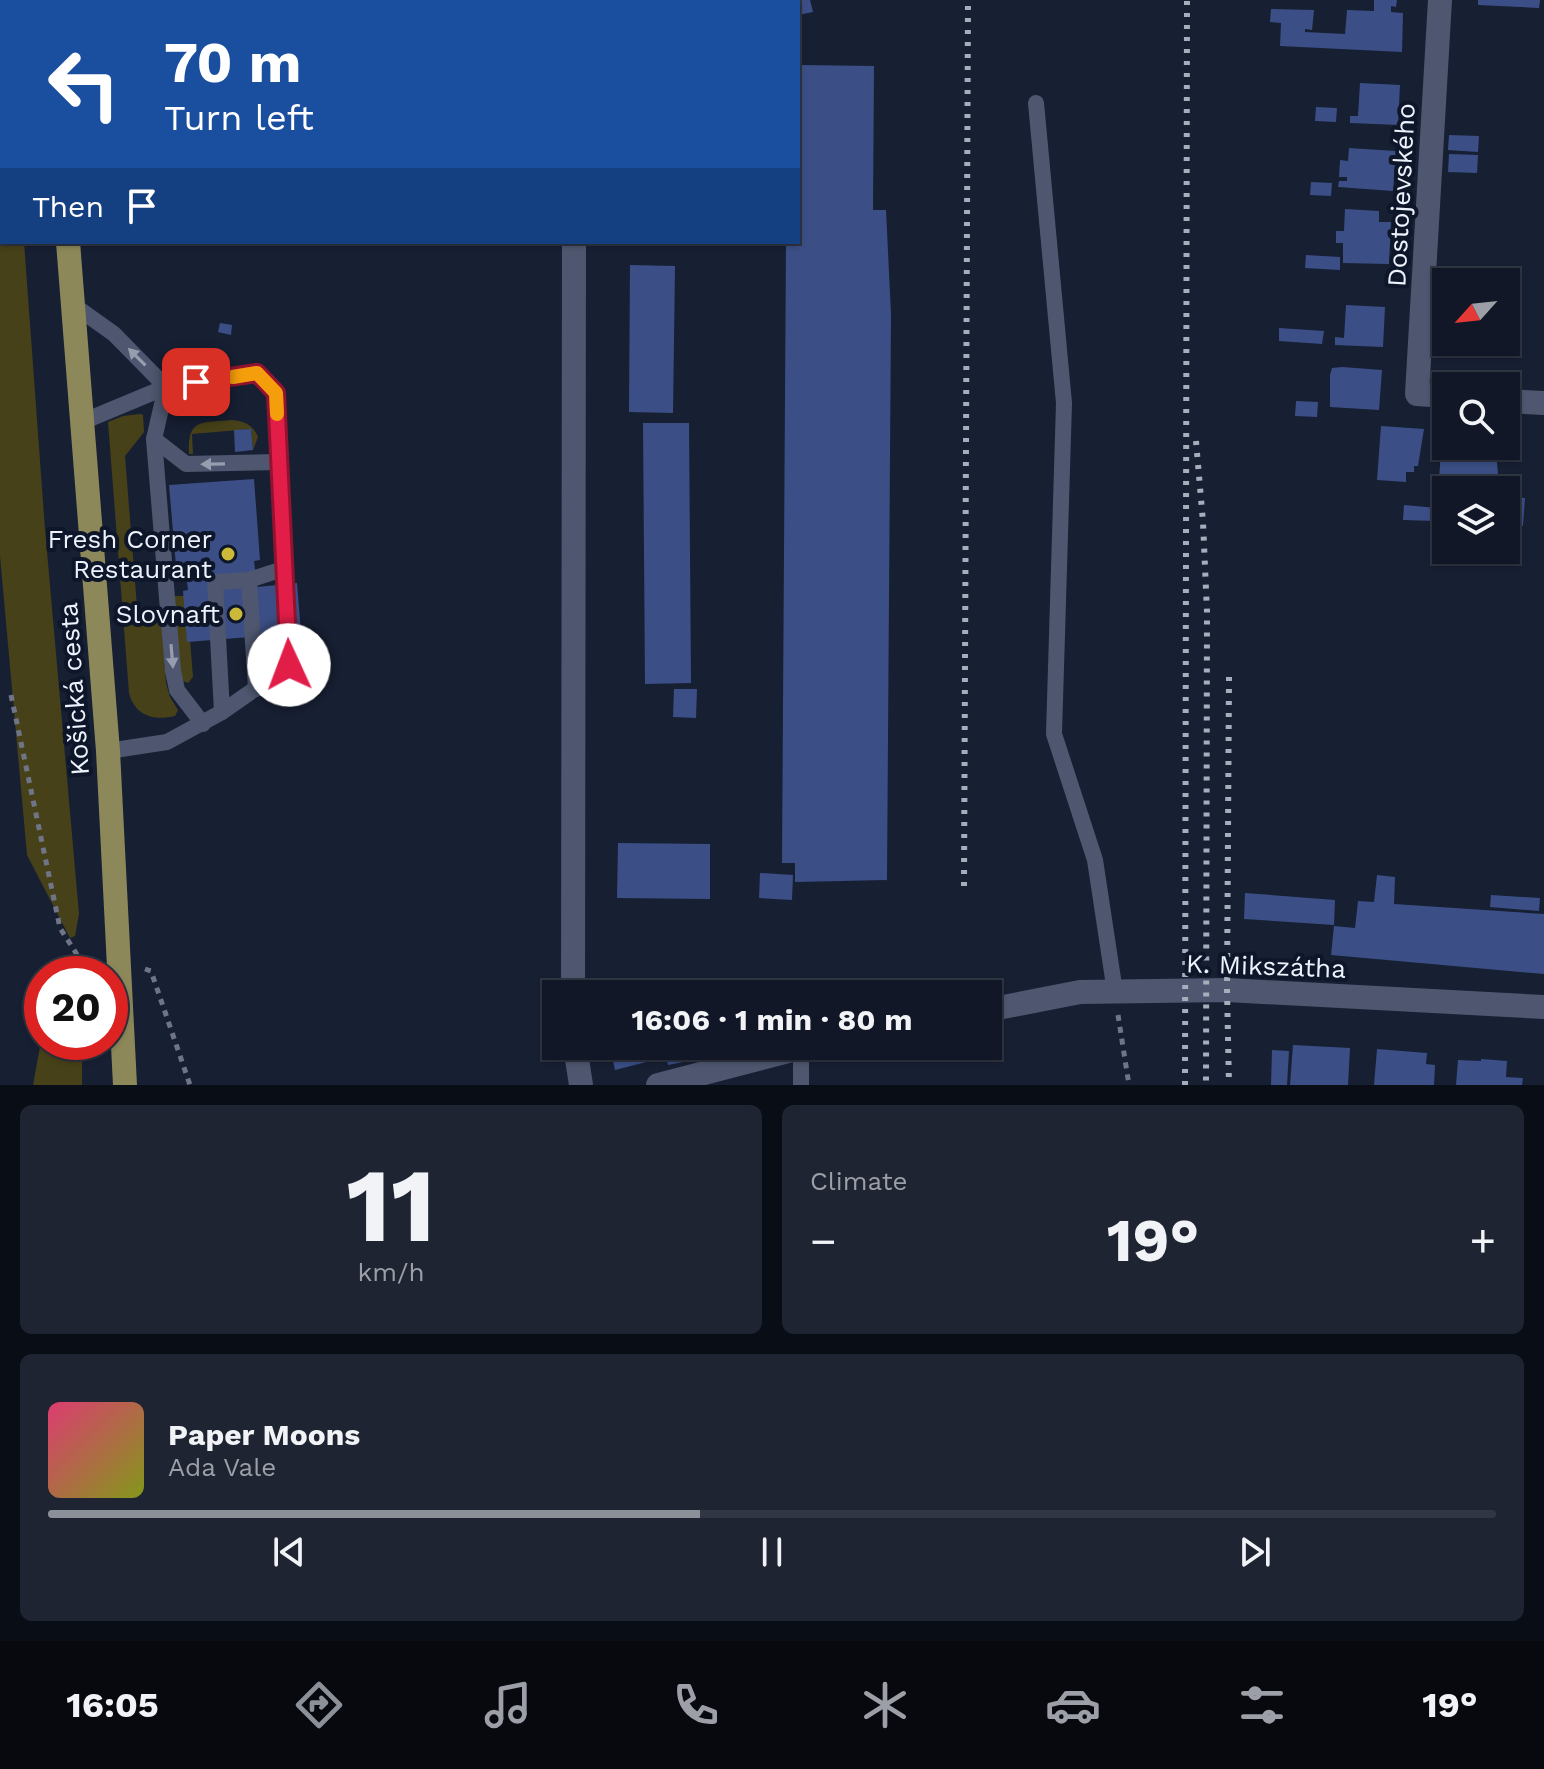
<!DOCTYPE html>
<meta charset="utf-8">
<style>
body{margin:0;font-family:"Work Sans",sans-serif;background:#1e2432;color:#f1f3f6;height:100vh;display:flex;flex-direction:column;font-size:30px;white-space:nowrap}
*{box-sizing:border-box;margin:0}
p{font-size:26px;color:#9c9fa7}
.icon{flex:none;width:44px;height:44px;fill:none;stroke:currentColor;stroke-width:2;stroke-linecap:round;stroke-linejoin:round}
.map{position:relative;height:1085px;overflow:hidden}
.panel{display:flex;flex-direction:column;gap:20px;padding:20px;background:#090d15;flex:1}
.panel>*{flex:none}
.banner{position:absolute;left:0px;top:0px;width:800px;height:244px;box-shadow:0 2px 6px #0004,0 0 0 2px #303643;background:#1a4fa0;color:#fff;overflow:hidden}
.needle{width:52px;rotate:243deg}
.buttons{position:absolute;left:1432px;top:268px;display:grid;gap:16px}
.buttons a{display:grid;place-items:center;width:88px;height:88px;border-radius:0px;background:#111726;box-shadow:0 2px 6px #0004,0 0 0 2px #303643;font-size:40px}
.speed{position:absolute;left:24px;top:956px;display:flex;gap:16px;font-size:40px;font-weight:700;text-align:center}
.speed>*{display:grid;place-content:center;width:104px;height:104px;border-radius:50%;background:#111726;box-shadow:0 2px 6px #0004,0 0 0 2px #303643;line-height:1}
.speed .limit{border:12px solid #d22;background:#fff;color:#111}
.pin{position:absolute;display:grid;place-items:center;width:68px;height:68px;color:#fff;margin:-34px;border-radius:16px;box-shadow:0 4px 12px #0006}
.me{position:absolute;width:88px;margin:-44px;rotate:358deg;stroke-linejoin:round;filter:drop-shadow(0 0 6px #0008)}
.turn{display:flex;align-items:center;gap:28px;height:168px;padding:0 32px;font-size:36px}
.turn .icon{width:104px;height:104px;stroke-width:2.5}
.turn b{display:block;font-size:56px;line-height:68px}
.then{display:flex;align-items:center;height:76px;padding:0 32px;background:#0003;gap:16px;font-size:30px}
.big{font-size:60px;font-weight:700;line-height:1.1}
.panel .tile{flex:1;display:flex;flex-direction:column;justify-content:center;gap:12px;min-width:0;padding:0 28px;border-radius:12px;background:#1e2432}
.panel .dial{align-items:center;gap:0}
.dial b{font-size:104px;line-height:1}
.song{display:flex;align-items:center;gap:24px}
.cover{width:96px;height:96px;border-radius:12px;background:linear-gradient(135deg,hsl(340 70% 55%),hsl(70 70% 35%))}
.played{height:8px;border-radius:4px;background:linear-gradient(90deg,#8c9099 45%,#303643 45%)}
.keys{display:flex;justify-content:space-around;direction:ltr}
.heat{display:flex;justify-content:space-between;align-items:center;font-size:44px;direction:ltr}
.panel .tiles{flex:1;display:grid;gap:20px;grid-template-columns:1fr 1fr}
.tile:last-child{grid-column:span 2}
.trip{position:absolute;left:542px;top:980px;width:460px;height:80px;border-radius:0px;background:#111726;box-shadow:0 2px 6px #0004,0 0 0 2px #303643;font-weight:700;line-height:80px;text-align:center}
.dock{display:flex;height:128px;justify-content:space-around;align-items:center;background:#07090f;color:#9c9fa7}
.dock .icon{width:56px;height:56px}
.dock .active{color:#8c9099}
.dock b{font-size:36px;color:#f1f3f6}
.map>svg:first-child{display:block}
.green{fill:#474119}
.building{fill:#3b4f86}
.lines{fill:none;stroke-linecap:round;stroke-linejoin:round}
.path{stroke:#6f7586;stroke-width:5;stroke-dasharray:6 6;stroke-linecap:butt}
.lane{stroke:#4e576f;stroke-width:16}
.street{stroke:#4e576f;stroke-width:24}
.primary{stroke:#8d8859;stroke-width:24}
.rail{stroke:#a7adbb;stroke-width:6;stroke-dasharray:4 8;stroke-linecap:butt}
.oneway{fill:#969daf}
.route-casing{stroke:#92132f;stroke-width:20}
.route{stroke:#e11d48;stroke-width:14}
.slow{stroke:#f59e0b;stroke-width:14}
.poi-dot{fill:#ccb939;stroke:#0e1629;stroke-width:3}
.labels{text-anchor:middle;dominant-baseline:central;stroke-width:8;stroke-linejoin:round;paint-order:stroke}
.street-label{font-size:26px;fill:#edf2fd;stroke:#0e1629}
.poi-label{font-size:26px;fill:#edf2fd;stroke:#0e1629;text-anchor:end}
</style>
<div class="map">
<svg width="1544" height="1085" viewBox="0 0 1544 1085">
<rect width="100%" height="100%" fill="#171f33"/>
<g class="green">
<path d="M0,45l2,197h22l21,287 34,385 -4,22 -5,2 -43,-83 -27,-299z"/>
<path d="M140,414l3,1 1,17 -19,24 13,163 8,4 12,-9 3,3 5,66 4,14 8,13 -3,6c-21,5 -40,0 -46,-23l-21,-271 15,-6z"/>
<path d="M232,420c13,1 21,5 26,17l-5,13 -2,-21 -59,5 1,20h-4c-2,-36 13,-31 43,-34z"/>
<path d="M174,596h10l3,6 6,75 -5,6 -7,-3z"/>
<path d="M42,1036v6h40v43h-49z"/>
</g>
<g class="building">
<path d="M798,0h12l3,12 -15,3z"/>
<path d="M1374,0h23l-1,7 -5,-1v6l12,1 -1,39 -122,-6 1,-23 -11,-1 1,-13 43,1 -2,20 -7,-1v3l40,2 2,-24 27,1z"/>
<path d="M1478,0h62l-1,8 -61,-3z"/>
<path d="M802,65l72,1 -1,144h13l5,104 -4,566 -92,2v-19h-13l4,-621h12v-174h3z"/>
<path d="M1360,83l40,2 -2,40 -48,-2v-7h8z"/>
<path d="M1316,107l21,1 -1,14 -21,-1z"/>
<path d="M1449,135l30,1 -1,16 -30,-2z"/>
<path d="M1349,148l47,3 -3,40 -55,-4 1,-6h8v-4h-8l1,-17 8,1z"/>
<path d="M1449,154l29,1 -1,18 -29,-1z"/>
<path d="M1311,182l21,1 -1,13 -21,-1z"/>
<path d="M1345,209l34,2v11h12l-2,42 -46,-1v-20h-7v-12h8z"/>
<path d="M1306,255l34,2v13l-35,-2z"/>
<path d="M630,265l45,1 -2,147 -44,-1z"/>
<path d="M1346,305l39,2 -2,40 -48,-2v-8l9,1z"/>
<path d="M220,323l12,2 -1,10 -13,-3z"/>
<path d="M1279,328l45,3 -2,13 -43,-3z"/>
<path d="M1342,367l40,3 -3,40 -49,-3v-32l2,-7z"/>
<path d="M1296,401l22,1 -1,15 -22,-1z"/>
<path d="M643,423h46l2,260 -46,1z"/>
<path d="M1381,426l43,3 -6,37h-4v6h-8v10l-29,-2z"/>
<path d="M251,429l2,21 -18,2 -1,-22z"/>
<path d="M1442,434h4v12h41v4l9,2 2,22h-4l-1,16h-47v6h-8z"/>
<path d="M254,479l6,81 -6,1 3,26 40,-4 4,50 -114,9 -4,-51 5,-1 -3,-24h-9l-7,-81z"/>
<path d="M1506,497l19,1 -2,28 -17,-1z"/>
<path d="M1404,505l33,3 -1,13 -33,-1z"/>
<path d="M674,689h23l-1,29 -23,-1z"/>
<path d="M618,843l92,1v55l-93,-1z"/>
<path d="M760,873l33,2 -1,25 -33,-2z"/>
<path d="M1377,875l18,2 -1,27 150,10v60l-213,-19 3,-29 21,2 3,-27 16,1z"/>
<path d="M1245,893l90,7 -1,25 -90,-6z"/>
<path d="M1491,895l49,3 -1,13 -49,-4z"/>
<path d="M1293,1045l57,3 -2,37h-58z"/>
<path d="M610,1046h81l2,5 -12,2 2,9 -15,3 -2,-8 -51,13z"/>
<path d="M1377,1049l50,4 -1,11 9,1 -1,20h-60z"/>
<path d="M1272,1050l17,1 -2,34h-16z"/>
<path d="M1481,1059l26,2 -1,16 17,1 -1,7h-66l2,-25 23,1z"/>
</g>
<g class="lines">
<g class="path">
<path d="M11,695l49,233 23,36 12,4"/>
<path d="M145,969l6,2 39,114"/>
<path d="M1118,1015l11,70"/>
</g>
<g class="lane">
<path d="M1036,103l28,300 -10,331 41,126 20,132"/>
<path d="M72,304l42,30 52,53 91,-14 19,20 13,272 -67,47 -55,30 -59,9"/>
<path d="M166,387l-12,52 19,232 4,19 26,34"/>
<path d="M82,422l84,-35"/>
<path d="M154,439l32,25 94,-2"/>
<path d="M249,580l7,109"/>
<path d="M222,712l-7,-130 34,-2 37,-12"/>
<path d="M801,1047v38"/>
</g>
<g class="street">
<path d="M398,0l5,2"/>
<path d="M1440,0l-23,394 29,2"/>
<path d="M1506,401l38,2"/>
<path d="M573,994l1,-752"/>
<path d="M988,1010l92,-18 147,-2 317,17"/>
<path d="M575,1046l6,39"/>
<path d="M658,1085l150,-39"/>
</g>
<g class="primary">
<path d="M51,0l1,2"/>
<path d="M68,242l40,509 17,334"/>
</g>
<g class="rail">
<path d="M1196,441l7,81 4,90 -1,473"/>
<path d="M1229,677l-2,313 2,95"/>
<path d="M964,886l4,-886"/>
<path d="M1185,1085l2,-1085"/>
</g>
</g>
<defs><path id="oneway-solid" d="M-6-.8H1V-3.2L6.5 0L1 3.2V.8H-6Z" transform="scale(2)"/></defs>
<g class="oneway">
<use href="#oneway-solid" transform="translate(137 357) rotate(-135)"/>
<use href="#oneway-solid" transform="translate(213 464) rotate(179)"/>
<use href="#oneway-solid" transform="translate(172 656) rotate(85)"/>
</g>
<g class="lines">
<g class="route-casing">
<path id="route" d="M196,382l61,-9 19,20 13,272"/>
</g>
<use href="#route" class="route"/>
<path class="slow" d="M233,377l24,-4 19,20 1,21"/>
</g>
<g class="poi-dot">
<circle cx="228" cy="554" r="8"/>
<circle cx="236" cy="614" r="8"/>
</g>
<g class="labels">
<g class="street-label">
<text transform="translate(1401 195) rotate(-87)">Dostojevského</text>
<text transform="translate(74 689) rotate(-94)">Košická cesta</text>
<text transform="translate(1266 966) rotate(2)">K. Mikszátha</text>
</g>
<g class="poi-label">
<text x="212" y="539">Fresh Corner<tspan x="212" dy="30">Restaurant</tspan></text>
<text x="220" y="614">Slovnaft</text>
</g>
</g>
</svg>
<div class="buttons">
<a><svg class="needle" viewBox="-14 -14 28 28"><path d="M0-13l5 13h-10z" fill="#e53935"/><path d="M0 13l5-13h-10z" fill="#9c9fa7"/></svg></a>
<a><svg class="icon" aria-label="search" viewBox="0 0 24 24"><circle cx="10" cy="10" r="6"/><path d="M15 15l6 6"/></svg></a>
<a><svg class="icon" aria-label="layers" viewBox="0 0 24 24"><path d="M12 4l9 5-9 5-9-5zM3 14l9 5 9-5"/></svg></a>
</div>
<div class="speed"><div class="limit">20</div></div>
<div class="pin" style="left:196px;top:382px;background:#d93025"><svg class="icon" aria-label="arrive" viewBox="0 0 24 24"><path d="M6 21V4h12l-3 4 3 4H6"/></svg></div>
<svg class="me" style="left:289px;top:665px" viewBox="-20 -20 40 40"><circle r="19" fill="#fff"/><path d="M0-13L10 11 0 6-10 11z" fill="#e11d48"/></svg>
<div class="trip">16:06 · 1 min · 80 m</div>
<div class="banner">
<div class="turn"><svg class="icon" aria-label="left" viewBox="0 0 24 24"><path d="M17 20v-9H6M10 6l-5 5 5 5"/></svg><div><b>70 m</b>Turn left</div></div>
<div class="then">Then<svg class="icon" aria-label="arrive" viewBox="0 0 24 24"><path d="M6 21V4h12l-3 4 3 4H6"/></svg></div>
</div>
</div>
<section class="panel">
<div class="tiles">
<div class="tile dial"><b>11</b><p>km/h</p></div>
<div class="tile"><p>Climate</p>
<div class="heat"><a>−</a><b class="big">19°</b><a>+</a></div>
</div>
<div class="tile">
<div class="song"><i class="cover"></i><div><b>Paper Moons</b><p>Ada Vale</p></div></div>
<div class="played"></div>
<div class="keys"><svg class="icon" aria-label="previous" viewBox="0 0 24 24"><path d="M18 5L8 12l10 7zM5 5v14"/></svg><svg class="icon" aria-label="pause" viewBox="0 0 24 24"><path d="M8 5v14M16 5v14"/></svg><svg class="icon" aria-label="next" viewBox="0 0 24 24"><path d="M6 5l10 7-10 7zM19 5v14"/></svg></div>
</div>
</div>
</section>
<nav class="dock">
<b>16:05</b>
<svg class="icon active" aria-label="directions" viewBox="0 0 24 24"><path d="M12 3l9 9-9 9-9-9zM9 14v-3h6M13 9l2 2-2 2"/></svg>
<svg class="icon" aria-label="music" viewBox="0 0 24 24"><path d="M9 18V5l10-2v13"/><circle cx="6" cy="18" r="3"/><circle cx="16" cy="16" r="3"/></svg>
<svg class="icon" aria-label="phone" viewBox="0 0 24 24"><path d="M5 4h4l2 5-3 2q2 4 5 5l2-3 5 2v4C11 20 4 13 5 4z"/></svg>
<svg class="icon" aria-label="climate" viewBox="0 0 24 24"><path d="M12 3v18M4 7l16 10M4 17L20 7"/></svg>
<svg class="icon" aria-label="car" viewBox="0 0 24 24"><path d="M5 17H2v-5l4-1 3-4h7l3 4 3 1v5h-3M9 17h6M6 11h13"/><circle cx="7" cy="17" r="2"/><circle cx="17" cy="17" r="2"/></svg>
<svg class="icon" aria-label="filters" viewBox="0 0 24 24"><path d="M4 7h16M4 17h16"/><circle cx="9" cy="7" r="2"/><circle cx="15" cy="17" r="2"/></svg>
<b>19°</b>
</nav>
